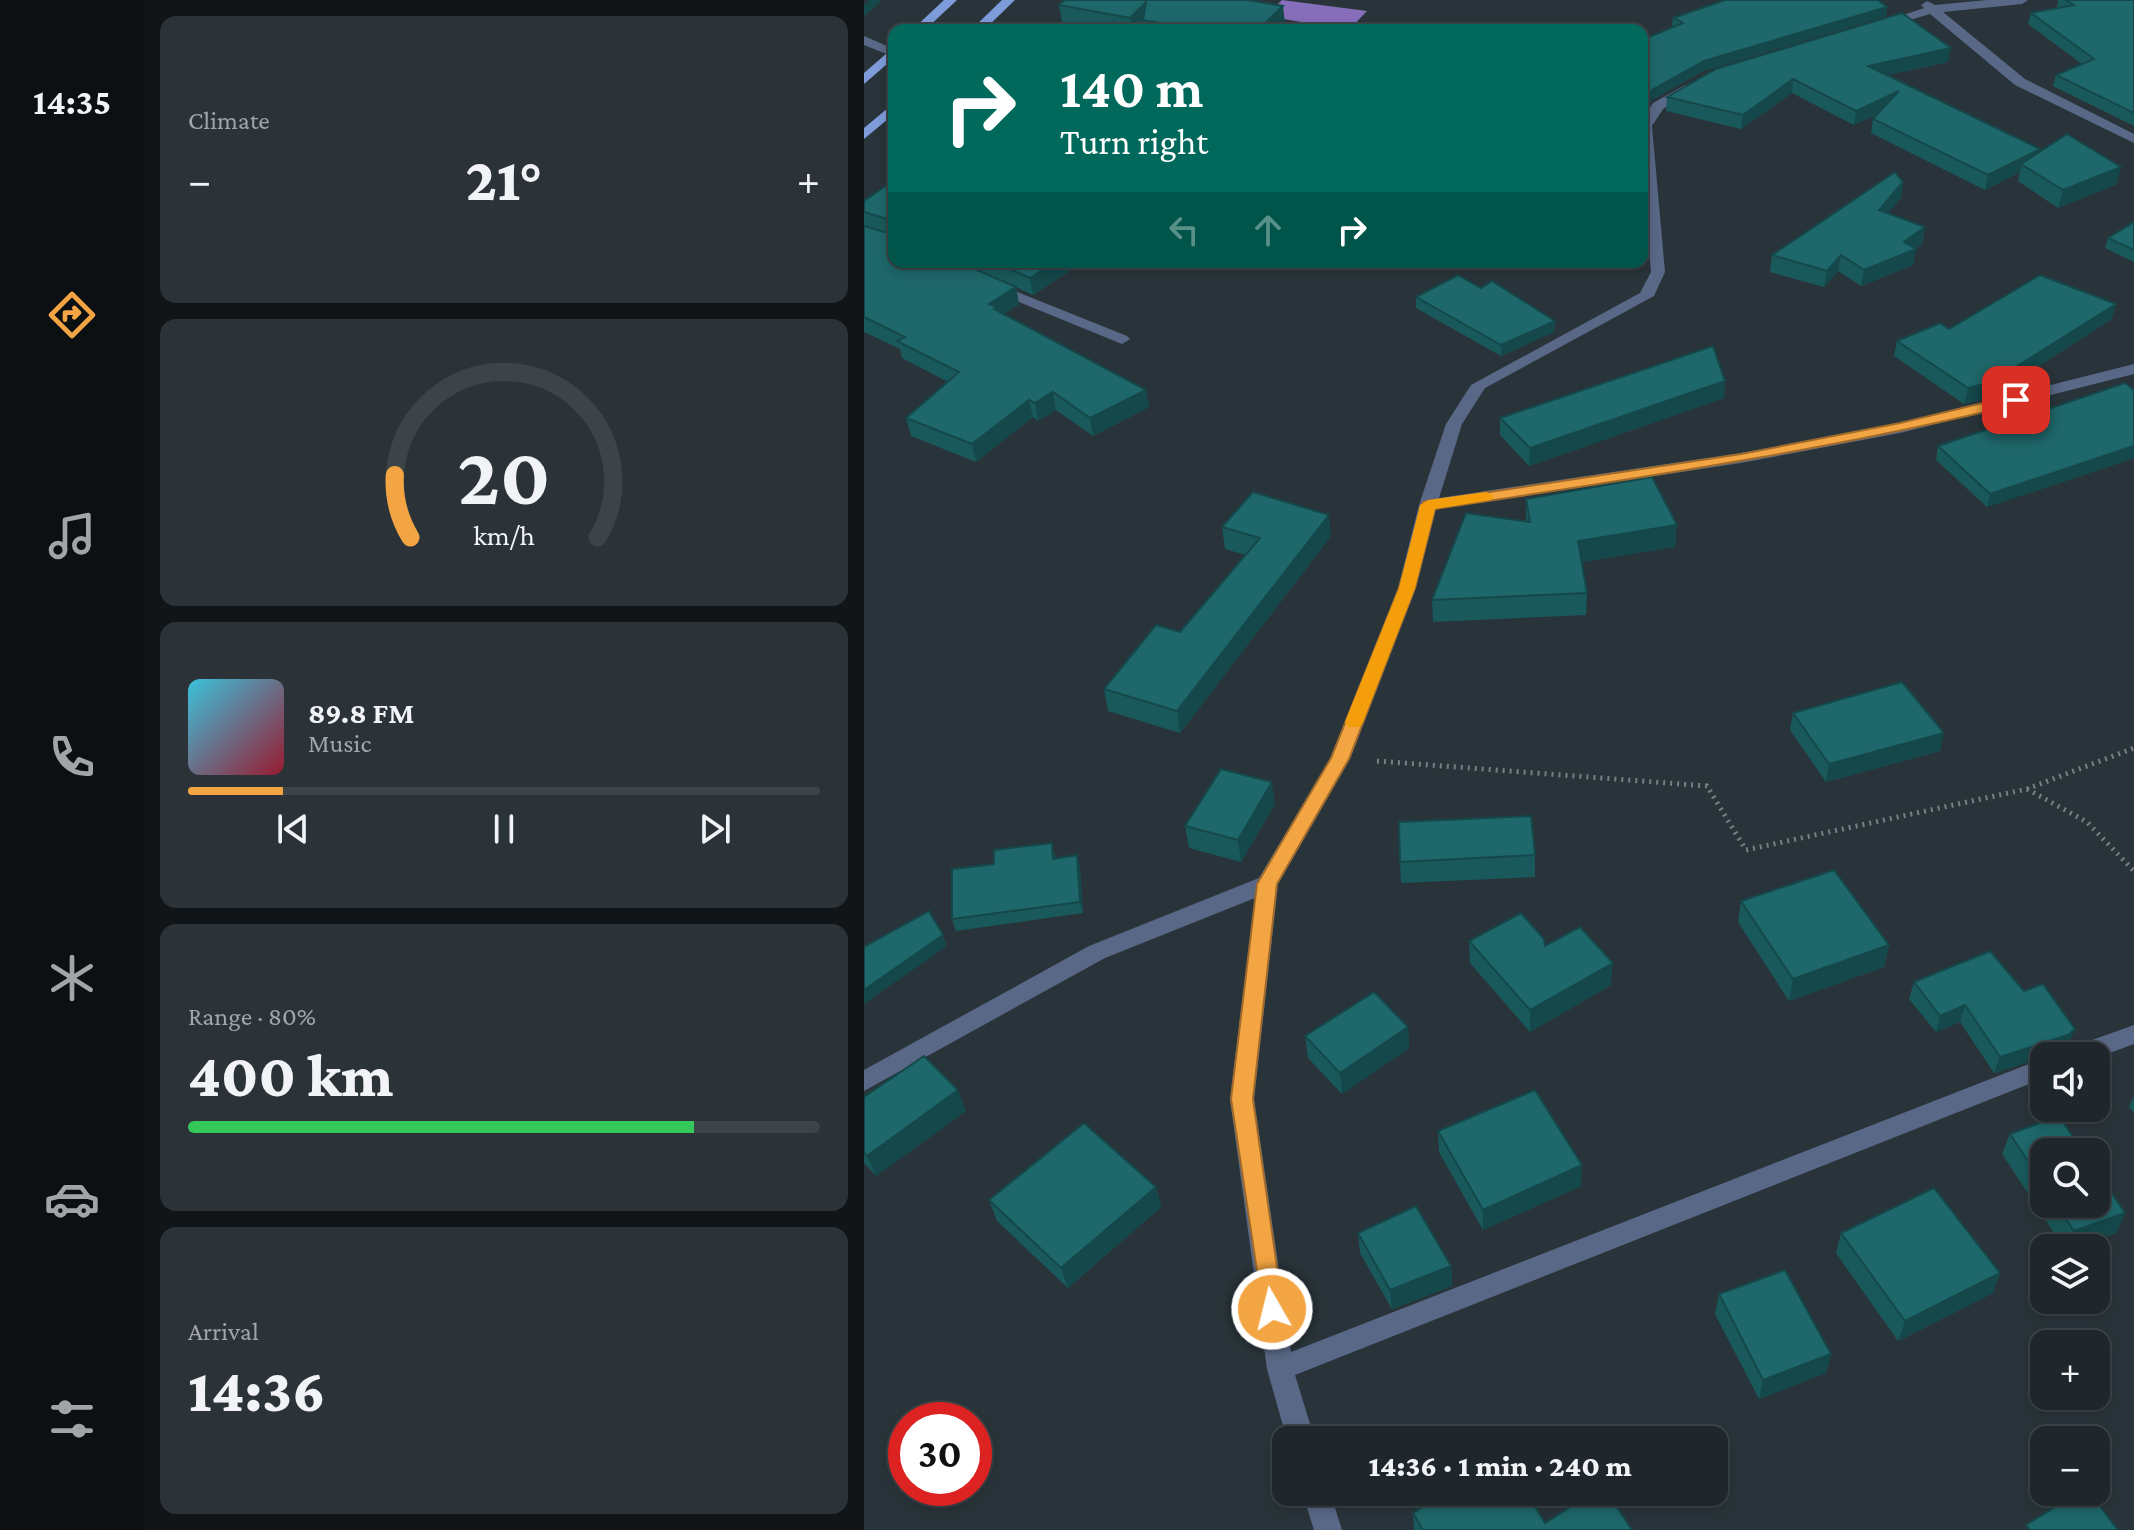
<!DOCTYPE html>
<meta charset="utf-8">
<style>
body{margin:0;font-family:"Crimson Pro",serif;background:#2c3338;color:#f1f3f6;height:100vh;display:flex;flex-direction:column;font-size:30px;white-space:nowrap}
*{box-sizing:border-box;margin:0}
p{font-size:26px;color:#a1a5a9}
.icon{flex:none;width:44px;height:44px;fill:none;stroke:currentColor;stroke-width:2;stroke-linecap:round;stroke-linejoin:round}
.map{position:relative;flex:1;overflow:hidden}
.drawer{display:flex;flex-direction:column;gap:16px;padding:16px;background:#111518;width:720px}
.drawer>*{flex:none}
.guide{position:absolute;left:24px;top:24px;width:760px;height:244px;border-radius:16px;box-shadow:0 4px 12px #0003,0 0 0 2px #3c4448;background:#00695c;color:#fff;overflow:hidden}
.fabs{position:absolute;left:1166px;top:1042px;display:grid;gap:16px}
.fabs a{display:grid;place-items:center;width:80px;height:80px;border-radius:16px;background:#1f272c;box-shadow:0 4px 12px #0003,0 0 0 2px #3c4448;font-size:40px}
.speed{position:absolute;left:24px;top:1402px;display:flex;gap:16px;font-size:40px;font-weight:700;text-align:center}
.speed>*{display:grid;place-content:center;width:104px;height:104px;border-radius:50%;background:#1f272c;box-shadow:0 4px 12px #0003,0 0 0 2px #3c4448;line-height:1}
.speed .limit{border:12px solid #d22;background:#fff;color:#111}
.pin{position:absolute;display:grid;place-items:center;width:68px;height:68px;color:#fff;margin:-34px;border-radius:16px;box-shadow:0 4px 12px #0006}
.me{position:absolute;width:88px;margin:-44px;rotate:352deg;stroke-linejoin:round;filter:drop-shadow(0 0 6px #0008)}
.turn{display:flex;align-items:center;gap:28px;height:168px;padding:0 40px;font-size:36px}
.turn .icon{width:104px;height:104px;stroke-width:2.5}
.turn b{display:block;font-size:56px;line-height:68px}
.lanes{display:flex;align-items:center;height:76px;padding:0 40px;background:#0003;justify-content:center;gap:40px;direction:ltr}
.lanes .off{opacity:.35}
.big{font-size:60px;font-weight:800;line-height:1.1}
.drawer .card{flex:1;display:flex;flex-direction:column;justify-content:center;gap:12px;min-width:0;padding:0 28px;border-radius:16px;background:#2c3338}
.drawer .dial{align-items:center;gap:0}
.dial svg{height:208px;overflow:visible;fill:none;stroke:#3c4448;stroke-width:7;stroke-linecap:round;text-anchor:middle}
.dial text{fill:#f1f3f6;stroke:none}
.song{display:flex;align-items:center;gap:24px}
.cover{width:96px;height:96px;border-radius:12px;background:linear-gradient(135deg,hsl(190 70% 55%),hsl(350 70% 35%))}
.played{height:8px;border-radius:4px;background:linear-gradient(90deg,#f3a443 15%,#3c4448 15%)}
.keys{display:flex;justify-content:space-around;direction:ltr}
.heat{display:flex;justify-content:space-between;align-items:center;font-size:44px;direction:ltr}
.charge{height:12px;border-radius:6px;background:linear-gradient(90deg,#34c759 80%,#3c4448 0)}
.trip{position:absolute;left:408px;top:1426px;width:456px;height:80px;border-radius:16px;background:#1f272c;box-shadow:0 4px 12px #0003,0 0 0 2px #3c4448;font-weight:800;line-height:80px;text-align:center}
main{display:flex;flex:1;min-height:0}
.dock{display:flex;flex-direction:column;width:144px;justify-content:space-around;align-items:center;background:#0c1012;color:#a1a5a9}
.dock .icon{width:56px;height:56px}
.dock .selected{color:#f3a443}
.dock b{font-size:36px;color:#f1f3f6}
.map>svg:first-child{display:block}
.water{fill:#866eba}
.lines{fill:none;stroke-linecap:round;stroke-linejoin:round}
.path{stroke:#767f85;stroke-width:5;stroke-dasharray:2 5;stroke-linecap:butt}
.service{fill:#596886;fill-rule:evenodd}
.minor{fill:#596886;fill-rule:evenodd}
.primary{fill:#7e9bda;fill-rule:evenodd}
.wall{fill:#1a595b}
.shaded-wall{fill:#15484a}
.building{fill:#1e676a;stroke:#15484a;stroke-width:2}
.route{fill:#f3a443;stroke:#9e6b2c;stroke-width:2}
.slow{fill:#f59e0b}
</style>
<main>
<nav class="dock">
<b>14:35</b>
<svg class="icon selected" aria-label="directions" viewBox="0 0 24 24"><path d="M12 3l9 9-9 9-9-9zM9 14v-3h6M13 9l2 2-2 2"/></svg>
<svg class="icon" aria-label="music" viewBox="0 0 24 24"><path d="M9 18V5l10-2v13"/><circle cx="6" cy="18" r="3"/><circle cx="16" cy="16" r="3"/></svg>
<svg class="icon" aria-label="phone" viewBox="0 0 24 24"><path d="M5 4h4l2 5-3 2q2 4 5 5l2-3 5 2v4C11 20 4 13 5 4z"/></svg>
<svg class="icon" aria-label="climate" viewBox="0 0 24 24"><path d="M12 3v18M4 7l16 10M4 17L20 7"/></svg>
<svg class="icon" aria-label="car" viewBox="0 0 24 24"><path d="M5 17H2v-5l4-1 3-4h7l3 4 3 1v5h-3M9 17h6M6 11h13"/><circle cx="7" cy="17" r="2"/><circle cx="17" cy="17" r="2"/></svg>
<svg class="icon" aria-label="filters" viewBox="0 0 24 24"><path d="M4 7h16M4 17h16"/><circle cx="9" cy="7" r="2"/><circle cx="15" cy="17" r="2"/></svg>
</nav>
<section class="drawer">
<div class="card"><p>Climate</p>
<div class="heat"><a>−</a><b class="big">21°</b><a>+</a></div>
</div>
<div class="card dial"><svg viewBox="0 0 100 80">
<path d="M14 69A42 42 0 1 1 86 69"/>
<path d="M14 69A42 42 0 0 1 8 45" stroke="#f3a443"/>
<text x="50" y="56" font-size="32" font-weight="700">20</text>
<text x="50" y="72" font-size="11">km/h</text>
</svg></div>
<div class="card">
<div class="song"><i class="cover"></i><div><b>89.8 FM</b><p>Music</p></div></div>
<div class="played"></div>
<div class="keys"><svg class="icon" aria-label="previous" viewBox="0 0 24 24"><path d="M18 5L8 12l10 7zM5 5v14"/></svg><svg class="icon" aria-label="pause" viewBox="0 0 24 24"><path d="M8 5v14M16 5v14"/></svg><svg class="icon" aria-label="next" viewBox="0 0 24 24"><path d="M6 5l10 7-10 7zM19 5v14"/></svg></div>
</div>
<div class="card"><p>Range · 80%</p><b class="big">400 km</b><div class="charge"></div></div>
<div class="card"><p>Arrival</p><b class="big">14:36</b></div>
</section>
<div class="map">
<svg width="1270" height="1530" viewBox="0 0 1270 1530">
<rect width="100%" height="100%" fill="#29343a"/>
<path class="water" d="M418,0l85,11 -18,19 -83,-14z"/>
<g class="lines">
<g class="path">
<path d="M513,761l330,25 39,64 281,-61 107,-41"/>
<path d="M1163,789l60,33 47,49"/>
</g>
<path class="service" d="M0,36l30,13v8l-30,-12z"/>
<g class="minor">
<path d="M1123,0h41l-6,4 -79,8 82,67 109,55v9l-119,-58 -85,-71 -47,14 -6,-4 47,-16 -3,-3 6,-4 8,4z"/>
<path d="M821,85l11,3 -33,21 -11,17 13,146 -11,24 -169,92 -23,36 -23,74 302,-45 159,-30 234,-59v10l-234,59 -159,30 -305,46 -20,79 -66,171 -72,125 -24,215 37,253 753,-294v20l-749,297 20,65h-28l-20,-71 -37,-270 25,-201 -150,60 -241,133v-21l225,-124 170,-68 71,-119 68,-171 21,-83 27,-81 25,-39 169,-92 11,-21 -9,-102v-50l11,-17z"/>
<path d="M128,282l135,54 3,3 -8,5 -5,-2 -130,-53v-6z"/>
<path d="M1270,1025v19l-38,14 -33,-2 4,-7z"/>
<path d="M438,1492h28l12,38h-28z"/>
</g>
<g class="primary">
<path d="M80,0h13l-32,30h-13z"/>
<path d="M138,0h13l-31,30h-13z"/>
<path d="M30,47v11l-30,26v-11z"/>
<path d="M30,103v11l-30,25v-11z"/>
</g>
</g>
<g class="wall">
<path d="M1194,0h76v126l-81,-40 3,-11 26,-11 -54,-40 3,-11 28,-5 -2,-1z"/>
<path d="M195,5l226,19 -7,6h-134l-1,-5 -5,5h-36l-40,-7z"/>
<path d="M1023,7l-1,9 -183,55 -51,29 -5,6 -5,-1v-65l30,-13 1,-9z"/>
<path d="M1084,62l-61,13 153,74 -1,3 77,33 -58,23 -40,-27 2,-9 -35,18 -114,-57 2,-14 5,-5 -24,11 -62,-32 -51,36 -75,-18 1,-14 49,-28z"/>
<path d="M30,180v82h189l-50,33 -17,-8 3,17 -15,10 142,76 3,17 -56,29 -37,-26 -18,11 -5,-4 -57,45 -65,-26 -5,-18 42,-36 -46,-24 -2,-9 -36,-17v-131z"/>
<path d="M1039,182l-2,16 -13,15 37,14 -3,17 -7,5 -2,16 -52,21 -23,-15 -14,16 -54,-15 2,-17z"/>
<path d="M1270,222v40l-29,-14 3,-10z"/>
<path d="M617,288l74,33 -1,11 -53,24 -85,-48v-11z"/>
<path d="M1248,319l-123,79 -25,6 -70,-48 3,-15 52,-12z"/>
<path d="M861,381l-1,17 -195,68 -29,-31v-17z"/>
<path d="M1270,390v68l-147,49 -51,-47 2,-14z"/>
<path d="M662,499l149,48 -93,15 5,31 -1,22 -153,7 -1,-22 94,-78z"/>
<path d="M358,527l109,9 -151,197 -72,-22 -4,-22 76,-57 66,-77 -21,-6z"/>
<path d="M929,713l147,38 -114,31 -36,-52z"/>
<path d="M411,804l-34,58 -52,-14 -4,-22z"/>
<path d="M191,854v5l25,7 3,47 -127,18 -4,-12z"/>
<path d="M671,855v22l-134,6 -1,-21z"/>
<path d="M877,901l148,44 -5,22 -95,34 -51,-79z"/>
<path d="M605,941l142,44 -81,47 -60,-69z"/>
<path d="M1050,982l154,63 -6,6 -18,5v1l-50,16 -34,-51 -24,10 -27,-33z"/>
<path d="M544,1027l1,21 -67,46 -34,-36 -3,-22z"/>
<path d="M1270,1096v17l-5,-6z"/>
<path d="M0,1097l102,14 -90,65 -12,-13z"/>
<path d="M574,1131l143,55 -98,44 -44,-78z"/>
<path d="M1146,1134l34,18v52h52l29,9 -9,20 -42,15h-10l-62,-94z"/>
<path d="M292,1187l5,20 -93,81 -71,-67 -8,-21z"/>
<path d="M494,1233l93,33 1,20 -60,23 -32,-56z"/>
<path d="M977,1233l159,40 -7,20 -95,48 -62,-88z"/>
<path d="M855,1294l112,60 -5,19 -67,26 -44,-85z"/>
<path d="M549,1513l132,10 87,7h-218z"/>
</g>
<g class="shaded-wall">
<path d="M5,0h13l-18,17v-12z"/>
<path d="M282,2l-3,18v5l-5,5h-6l-2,-12z"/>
<path d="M419,6l2,18 -7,6h-20z"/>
<path d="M1023,7l-1,9 -183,55 -51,29 -5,6 1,-10 4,-6 52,-29z"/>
<path d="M1087,48l-3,14 -82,18 2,-14z"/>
<path d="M929,79l-1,14 -51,36 2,-14z"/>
<path d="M1035,91l-2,14 -43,20 2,-14z"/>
<path d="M1176,149l-3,14 -16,1 -1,8 -35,18 3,-15z"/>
<path d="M1257,167l-5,18 -58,23 5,-18z"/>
<path d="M1039,182l-2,16 -24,28 2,-16z"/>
<path d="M1061,227l-3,17 -10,7 4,-2 -3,16 -52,21 3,-16z"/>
<path d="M977,255l-3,16 -14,16 3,-16z"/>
<path d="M190,262h29l-50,33 -3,-17z"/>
<path d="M152,287l3,17 -20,13 -10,-13z"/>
<path d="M1252,304l-4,15 -123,79 -25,6 4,-16z"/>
<path d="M691,321l-1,11 -53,24v-11z"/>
<path d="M861,381l-1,17 -195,68 1,-18z"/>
<path d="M282,390l3,17 -56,29 -3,-18z"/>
<path d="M189,392l3,18 -18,11 -3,-18z"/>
<path d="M165,400l4,17 -57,45 -4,-18z"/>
<path d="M1270,446v12l-147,49 3,-13z"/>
<path d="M465,515l2,21 -151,197 -3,-22z"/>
<path d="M813,525l-2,22 -98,16 1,-22z"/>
<path d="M1080,733l-4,18 -114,31 3,-18z"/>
<path d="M408,782l3,22 -34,58 -3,-22z"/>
<path d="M213,855l3,11 3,47 -3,-11z"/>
<path d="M79,935l4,11 -83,58v-14z"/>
<path d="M1025,945l-5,22 -95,34 4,-22z"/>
<path d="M749,963l-2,22 -81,47v-22z"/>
<path d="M1101,1005l-5,17 -24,10 4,-16z"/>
<path d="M544,1027l1,21 -67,46 -2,-21z"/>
<path d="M1211,1029l-7,16 -6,6 -18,5v1l-50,16 6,-16z"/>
<path d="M94,1090l8,21 -90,65 -9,-20z"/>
<path d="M718,1165l-1,21 -98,44v-20z"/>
<path d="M292,1187l5,20 -93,81 -7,-20z"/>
<path d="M1261,1213l-9,20 -42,15h-7l7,-17z"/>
<path d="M587,1266l1,20 -60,23 -2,-19z"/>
<path d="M1136,1273l-7,20 -95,48 7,-20z"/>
<path d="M967,1354l-5,19 -67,26 4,-19z"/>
</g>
<g class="building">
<path d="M201,0h183l35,6 -25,24h-56l-59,-10 3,-18 -16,16 -71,-13z"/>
<path d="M861,0h153l9,7 -183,54 -52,29 -4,6 -6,-2v-54l41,-17 -10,-5z"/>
<path d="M1202,0h68v113l-78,-38 38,-16 -63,-46 43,-8z"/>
<path d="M1038,13l49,35 -83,18 172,83 -52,26 -115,-56 26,-28 -43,20 -63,-32 -50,36 -76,-18 49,-28z"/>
<path d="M1203,134l54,33 -58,23 -42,-26z"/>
<path d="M1031,172l8,10 -24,28 46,17 -21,15 12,7 -52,21 -23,-15 -14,16 -55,-16z"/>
<path d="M30,180v82h65l57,25 -27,17 8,3 -3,2 152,81 -56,28 -37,-26 -18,11 -6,-3 -57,44 -66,-26 53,-46 -62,-31 8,-4 -41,-20v-91l27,8v-14l-27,-8v-11z"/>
<path d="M1270,222v28l-26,-12z"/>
<path d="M129,262h61l-24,16z"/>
<path d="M594,275l23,13 11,-7 63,40 -54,24 -85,-48z"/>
<path d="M1176,275l76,29 -124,78 -24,6 -71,-47 43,-18 9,6z"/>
<path d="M849,346l12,35 -195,67 -30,-30z"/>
<path d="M1261,383l9,7v56l-144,48 -52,-48z"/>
<path d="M788,477l25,48 -99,16 9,52 -155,7 34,-87 64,9 -4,-23z"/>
<path d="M389,492l76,23 -152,196 -73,-22 52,-64 24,7 80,-94 -38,-11z"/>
<path d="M1038,682l42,51 -115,31 -36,-51z"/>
<path d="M357,769l51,13 -34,58 -53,-14z"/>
<path d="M667,816l4,39 -135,7 -1,-40z"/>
<path d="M188,843l1,16 24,-4 3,47 -128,17v-50l42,-5v-14z"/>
<path d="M970,870l55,75 -96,34 -52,-78z"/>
<path d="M65,911l14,24 -79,55v-43z"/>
<path d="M657,913l23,26 1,7 35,-19 33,36 -83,47 -61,-69z"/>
<path d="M1126,951l34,40 19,-7 32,45 -7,6 -68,22 -35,-52 -25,11 -26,-34z"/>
<path d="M510,992l34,35 -68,46 -35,-37z"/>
<path d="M60,1056l34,34 -91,66 -3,-3v-56z"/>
<path d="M671,1090l47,75 -99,45 -45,-79z"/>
<path d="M1195,1116l24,36h-39v33l-34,-51z"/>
<path d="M220,1123l72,64 -95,81 -72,-68z"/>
<path d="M1232,1170l29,43 -51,18 -18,-27h40z"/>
<path d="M1070,1188l66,85 -95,48 -64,-88z"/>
<path d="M552,1206l35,60 -61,24 -32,-57z"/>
<path d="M921,1270l46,84 -68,26 -44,-86z"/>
<path d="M584,1492h78l19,31 49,-31h13l25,38h-209l-10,-17z"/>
<path d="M1215,1492h10l29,38h-88l-4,-5z"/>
</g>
<path class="route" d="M1152,395l6,1v7c-194,48 -390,76 -587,106l-20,79 -66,171 -72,125 -24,215 30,210 -3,8 -8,3 -8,-3 -33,-218 26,-215 74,-126 68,-170 24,-86 318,-48 159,-31z"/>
<path class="slow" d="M622,492l8,4 -3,4 -56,9 -20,79 -52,134 -3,5h-12l-3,-5 54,-134 21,-83 8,-5z"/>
</svg>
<div class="fabs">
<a><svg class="icon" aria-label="sound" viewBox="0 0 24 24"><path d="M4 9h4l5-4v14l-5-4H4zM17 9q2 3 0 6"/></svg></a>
<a><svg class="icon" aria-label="search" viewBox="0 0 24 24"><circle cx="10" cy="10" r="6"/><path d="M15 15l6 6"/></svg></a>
<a><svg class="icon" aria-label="layers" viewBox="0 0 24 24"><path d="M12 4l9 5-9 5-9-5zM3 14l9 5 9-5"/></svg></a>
<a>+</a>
<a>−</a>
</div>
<div class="speed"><div class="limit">30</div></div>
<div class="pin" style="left:1152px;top:400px;background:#d93025"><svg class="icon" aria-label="arrive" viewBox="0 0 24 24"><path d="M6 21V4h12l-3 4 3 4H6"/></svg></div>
<svg class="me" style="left:408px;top:1309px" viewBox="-20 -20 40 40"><circle r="17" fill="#f3a443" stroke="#fff" stroke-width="3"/><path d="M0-11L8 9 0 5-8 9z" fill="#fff"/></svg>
<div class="trip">14:36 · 1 min · 240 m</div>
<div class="guide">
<div class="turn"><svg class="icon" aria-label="right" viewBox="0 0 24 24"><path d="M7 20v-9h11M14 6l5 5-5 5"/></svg><div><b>140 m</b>Turn right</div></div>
<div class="lanes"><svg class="icon off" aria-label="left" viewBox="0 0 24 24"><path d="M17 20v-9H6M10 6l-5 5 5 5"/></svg><svg class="icon off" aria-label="ahead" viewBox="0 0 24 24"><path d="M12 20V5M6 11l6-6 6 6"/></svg><svg class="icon" aria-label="right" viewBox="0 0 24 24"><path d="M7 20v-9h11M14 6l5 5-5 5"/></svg></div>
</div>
</div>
</main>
